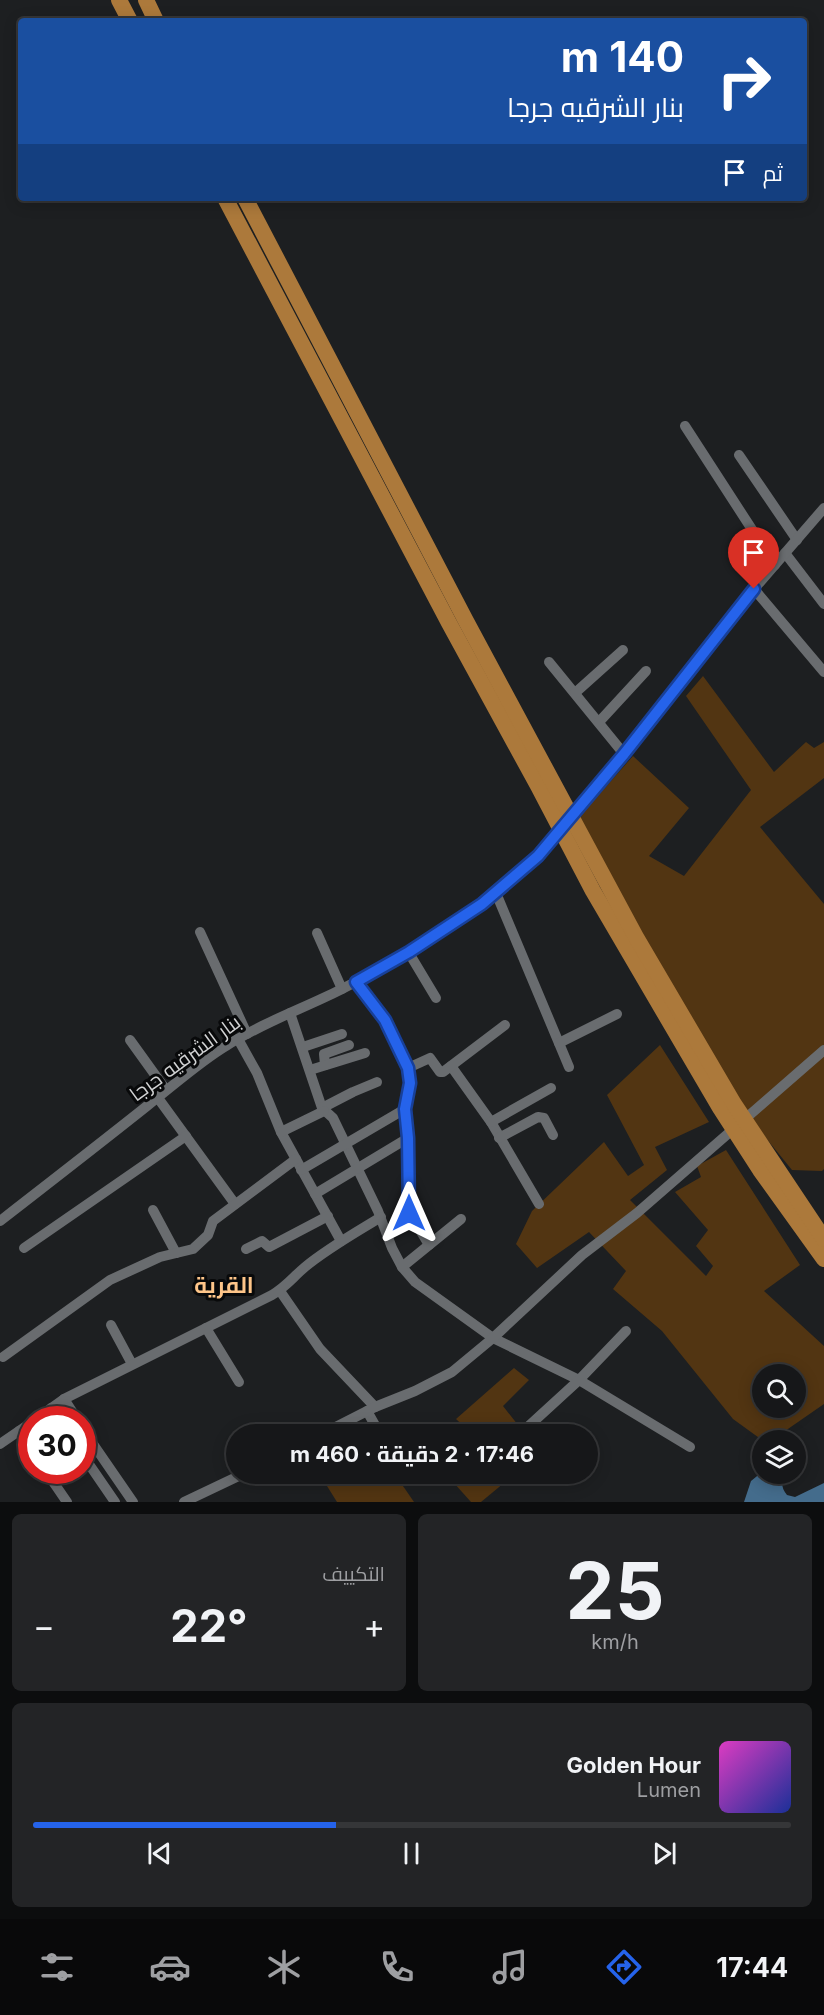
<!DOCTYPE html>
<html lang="ar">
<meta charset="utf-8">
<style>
body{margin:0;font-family:Inter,Cairo,sans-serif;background:#232426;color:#f1f3f6;direction:rtl;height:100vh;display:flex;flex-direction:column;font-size:22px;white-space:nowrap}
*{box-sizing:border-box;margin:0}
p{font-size:20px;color:#9e9fa2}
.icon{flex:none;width:33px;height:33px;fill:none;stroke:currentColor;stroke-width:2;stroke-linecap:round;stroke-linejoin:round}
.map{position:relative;height:1502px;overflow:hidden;direction:ltr}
.side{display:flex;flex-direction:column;gap:12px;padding:12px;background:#0c0d0e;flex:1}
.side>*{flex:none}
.banner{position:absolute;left:18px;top:18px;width:789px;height:183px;border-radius:6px;box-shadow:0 3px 15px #0003,0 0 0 2px #353638;direction:rtl;background:#1a4fa0;color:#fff;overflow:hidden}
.fabs{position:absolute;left:752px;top:1364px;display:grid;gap:12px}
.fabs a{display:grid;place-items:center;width:54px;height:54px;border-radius:50%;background:#161719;box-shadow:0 3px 15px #0003,0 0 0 2px #353638;font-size:30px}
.speed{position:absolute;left:18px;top:1406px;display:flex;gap:12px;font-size:30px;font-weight:700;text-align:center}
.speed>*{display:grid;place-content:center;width:78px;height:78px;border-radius:50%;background:#161719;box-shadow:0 3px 15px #0003,0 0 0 2px #353638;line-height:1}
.speed .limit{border:9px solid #d22;background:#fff;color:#111}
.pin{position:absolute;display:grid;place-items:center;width:51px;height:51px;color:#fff;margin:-62px -26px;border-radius:50% 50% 50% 0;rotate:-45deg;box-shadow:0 0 6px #0007}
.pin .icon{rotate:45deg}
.me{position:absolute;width:66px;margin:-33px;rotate:0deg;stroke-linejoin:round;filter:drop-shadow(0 0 4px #0008)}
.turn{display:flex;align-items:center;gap:21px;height:126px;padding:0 24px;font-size:27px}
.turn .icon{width:78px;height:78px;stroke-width:2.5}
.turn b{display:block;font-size:42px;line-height:51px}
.then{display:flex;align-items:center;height:57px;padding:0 24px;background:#0003;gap:12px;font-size:22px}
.big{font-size:45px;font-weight:700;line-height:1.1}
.side .widget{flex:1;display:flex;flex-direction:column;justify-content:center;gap:9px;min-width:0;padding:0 21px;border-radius:9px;background:#232426}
.side .dial{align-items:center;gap:0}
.dial b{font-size:78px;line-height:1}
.song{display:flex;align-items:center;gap:18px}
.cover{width:72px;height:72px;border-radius:9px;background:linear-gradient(135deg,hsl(310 70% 55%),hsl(230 70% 35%))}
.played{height:6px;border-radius:3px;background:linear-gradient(90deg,#2563eb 40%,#353638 40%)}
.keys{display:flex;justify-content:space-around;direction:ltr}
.heat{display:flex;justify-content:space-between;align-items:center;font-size:33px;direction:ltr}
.side .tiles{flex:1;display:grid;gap:12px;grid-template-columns:1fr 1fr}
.widget:last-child{grid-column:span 2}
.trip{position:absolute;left:226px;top:1424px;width:372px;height:60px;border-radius:30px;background:#161719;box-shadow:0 3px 15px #0003,0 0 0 2px #353638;font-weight:700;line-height:60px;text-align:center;direction:rtl}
.dock{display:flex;height:96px;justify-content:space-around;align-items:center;background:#09090a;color:#9e9fa2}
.dock .icon{width:42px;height:42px}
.dock .on{color:#2563eb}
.dock b{font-size:27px;color:#f1f3f6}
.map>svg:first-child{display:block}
.green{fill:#523512;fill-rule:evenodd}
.water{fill:#446c8c}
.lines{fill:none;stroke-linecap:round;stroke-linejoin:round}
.minor{stroke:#696c6f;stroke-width:10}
.trunk{stroke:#ac793b;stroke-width:16}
.route-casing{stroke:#184099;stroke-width:15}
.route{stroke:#2563eb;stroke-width:10}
.labels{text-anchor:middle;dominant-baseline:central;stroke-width:6;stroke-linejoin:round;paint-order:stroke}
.street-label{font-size:20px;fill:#d1d2d3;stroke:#08090a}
.quarter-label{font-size:22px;font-weight:bold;fill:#fec589;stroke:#08090a}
</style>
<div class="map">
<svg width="824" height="1502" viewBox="0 0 824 1502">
<rect width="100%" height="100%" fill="#1d1f21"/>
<g class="green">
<path d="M703,676l71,96 32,-30 8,6 10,-6v36l-64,49 64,77v265l-2,2 -30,-1 -31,-38 -29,-44 -86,-143 -67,-128 54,-61 56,52 -40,48 35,20 67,-86 -65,-94z"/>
<path d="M660,1045l49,77 -54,25 12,23 -37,30 76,76 7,-10 -17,-20 12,-16 -33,-38 26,-15 -4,-11 29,-16 74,115 -36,26 60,55v58l-52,36h-10l-29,-21 -71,-88 -49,-42 13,-18 -37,-39 -52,36 -21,-24 16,-33 72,-69 24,34 16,-11 -37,-70zM762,1374h33v33h-33z"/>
<path d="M514,1368l15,12 -26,26 22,28h-53l-16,-15z"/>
<path d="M335,1473h59l20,29h-77l-15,-24z"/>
<path d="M445,1473h71l-35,29h-10z"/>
</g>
<path class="water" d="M762,1472l23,1c-4,8 -4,15 2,22l8,2 29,-14v19h-80l7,-21z"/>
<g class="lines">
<g class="minor">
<path d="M685,426l90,139"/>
<path d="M739,455l58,85"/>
<path d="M785,553l39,51"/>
<path d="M754,589l70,83"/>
<path d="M549,662l75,92"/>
<path d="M575,693l48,-43"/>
<path d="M599,722l47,-51"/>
<path d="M496,893l73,174"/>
<path d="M200,932l47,102"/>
<path d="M317,933l25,56"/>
<path d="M409,953l27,45"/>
<path d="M356,982l29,38 23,48 1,15 -4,26 3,29v72l21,35"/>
<path d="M290,1013l32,95 11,10 45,93 14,37 10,19 13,15 78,56 86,42 111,67"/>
<path d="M238,1039l19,34 24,59 60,109"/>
<path d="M130,1040l36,50"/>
<path d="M559,1043l58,-29"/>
<path d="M303,1047l39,-13"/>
<path d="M325,1065l-1,-11 25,-9"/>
<path d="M451,1066l40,56 48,82"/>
<path d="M408,1068l22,-10 10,14h3l62,-47"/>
<path d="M310,1070l55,-17"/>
<path d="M158,1098l77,106"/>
<path d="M322,1108l31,-16 24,-10"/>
<path d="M491,1122l60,-34"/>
<path d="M281,1132l43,-21"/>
<path d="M499,1138l39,-21 6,1 9,17"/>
<path d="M301,1170l104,-61"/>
<path d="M315,1194l93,-56"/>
<path d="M153,1210l23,43"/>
<path d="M0,1221c49,-38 98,-76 147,-115 26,-20 51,-43 79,-60 36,-23 76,-37 114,-56 70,-35 139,-77 196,-131 12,-12 22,-25 33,-38l185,-232 70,-81"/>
<path d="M24,1248l162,-112"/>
<path d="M246,1249l16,-8 7,6 59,-31"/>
<path d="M402,1267l59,-48"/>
<path d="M280,1291l40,58 55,58"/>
<path d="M111,1325l21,39"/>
<path d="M206,1328l33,54"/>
<path d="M3,1357l107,-77 50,-23 33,-8 15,-14 5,-14 83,-62"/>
<path d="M64,1399l13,20"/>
<path d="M51,1408l8,11"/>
<path d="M367,1411l13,23"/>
<path d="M36,1419l28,-20 208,-104c15,-9 21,-18 33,-28 23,-19 50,-34 76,-50"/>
<path d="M82,1428l51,74"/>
<path d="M19,1431l13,18"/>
<path d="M322,1434l53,-27 40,-16 37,-19 41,-34 89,-83 55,-42 187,-163"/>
<path d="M520,1434l59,-54 47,-49"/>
<path d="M0,1444l32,-22"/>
<path d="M82,1454l33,48"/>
<path d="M45,1470l22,32"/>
<path d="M184,1502l61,-29"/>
</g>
<g class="trunk">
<path d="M119,0l11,21"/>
<path d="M146,0l10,21"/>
<path d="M225,198l224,425 89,163 55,105 127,217 40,62 64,89"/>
<path d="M245,198l221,423 170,316 98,167 90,135"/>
</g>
</g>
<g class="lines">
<g class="route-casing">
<path id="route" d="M409,1213l-1,-75 -3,-29 5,-26 -2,-15 -23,-48 -29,-38 53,-30 73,-48 56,-48 86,-102 130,-165"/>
</g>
<use href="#route" class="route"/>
</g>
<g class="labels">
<g class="street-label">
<text transform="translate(185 1058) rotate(-36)">بنار الشرقيه جرجا</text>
</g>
<g class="quarter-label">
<text x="224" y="1285">القرية</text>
</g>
</g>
</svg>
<div class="fabs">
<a><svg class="icon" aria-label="search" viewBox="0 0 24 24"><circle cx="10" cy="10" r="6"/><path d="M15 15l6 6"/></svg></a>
<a><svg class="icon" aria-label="layers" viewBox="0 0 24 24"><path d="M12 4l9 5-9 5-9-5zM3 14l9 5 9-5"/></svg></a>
</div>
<div class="speed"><div class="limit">30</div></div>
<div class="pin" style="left:754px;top:589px;background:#d93025"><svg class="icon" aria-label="arrive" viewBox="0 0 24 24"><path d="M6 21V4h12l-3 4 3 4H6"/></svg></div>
<svg class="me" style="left:409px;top:1213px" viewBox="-20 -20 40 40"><path d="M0-17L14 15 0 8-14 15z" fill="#2563eb" stroke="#fff" stroke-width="4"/></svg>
<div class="trip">17:46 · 2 دقيقة · 460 m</div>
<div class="banner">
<div class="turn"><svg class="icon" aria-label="right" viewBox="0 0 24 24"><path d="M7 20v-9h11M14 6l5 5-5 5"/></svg><div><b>140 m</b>بنار الشرقيه جرجا</div></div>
<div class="then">ثم<svg class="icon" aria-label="arrive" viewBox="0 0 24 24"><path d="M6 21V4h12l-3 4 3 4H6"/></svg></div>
</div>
</div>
<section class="side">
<div class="tiles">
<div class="widget dial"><b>25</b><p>km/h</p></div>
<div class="widget"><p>التكييف</p>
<div class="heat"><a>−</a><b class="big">22°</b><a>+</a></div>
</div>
<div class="widget">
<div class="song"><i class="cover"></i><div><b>Golden Hour</b><p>Lumen</p></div></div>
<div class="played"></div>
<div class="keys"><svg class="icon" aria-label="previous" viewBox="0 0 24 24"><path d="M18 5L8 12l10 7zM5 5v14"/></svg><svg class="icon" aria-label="pause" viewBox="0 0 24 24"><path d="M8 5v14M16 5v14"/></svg><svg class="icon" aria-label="next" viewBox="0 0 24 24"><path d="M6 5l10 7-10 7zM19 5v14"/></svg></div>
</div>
</div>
</section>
<nav class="dock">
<b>17:44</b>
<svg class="icon on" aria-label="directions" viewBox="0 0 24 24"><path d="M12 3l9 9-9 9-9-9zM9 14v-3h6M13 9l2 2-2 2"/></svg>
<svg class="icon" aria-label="music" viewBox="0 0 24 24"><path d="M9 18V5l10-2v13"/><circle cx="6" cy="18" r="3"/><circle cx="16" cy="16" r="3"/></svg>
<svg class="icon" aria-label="phone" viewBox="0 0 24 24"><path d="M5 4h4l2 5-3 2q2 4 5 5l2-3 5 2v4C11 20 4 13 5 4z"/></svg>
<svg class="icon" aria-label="climate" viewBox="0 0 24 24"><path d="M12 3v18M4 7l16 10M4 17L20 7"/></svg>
<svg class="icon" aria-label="car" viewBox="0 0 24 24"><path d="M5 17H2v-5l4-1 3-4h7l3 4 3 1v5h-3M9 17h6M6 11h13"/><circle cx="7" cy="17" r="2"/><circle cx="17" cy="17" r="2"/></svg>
<svg class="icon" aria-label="filters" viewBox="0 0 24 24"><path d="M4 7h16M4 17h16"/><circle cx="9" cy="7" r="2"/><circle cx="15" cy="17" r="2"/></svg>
</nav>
